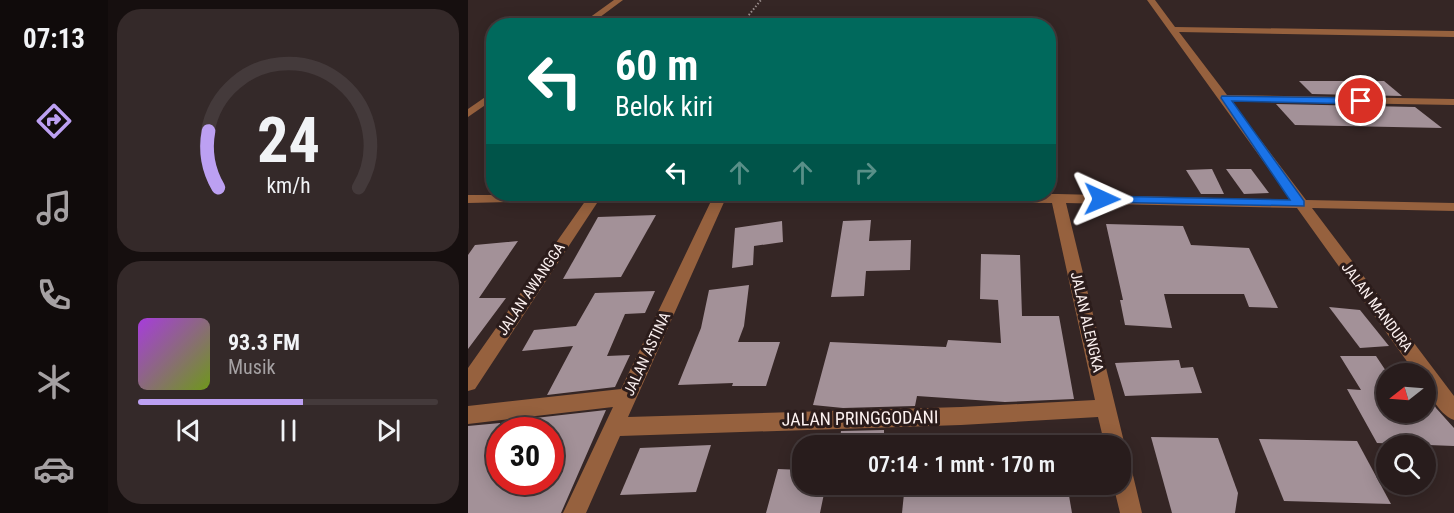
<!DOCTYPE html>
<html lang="id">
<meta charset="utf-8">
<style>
body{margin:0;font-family:"Roboto Condensed",sans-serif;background:#342929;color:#f1f3f6;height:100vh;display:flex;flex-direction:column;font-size:22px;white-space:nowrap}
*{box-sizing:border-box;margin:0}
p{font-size:20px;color:#a5a1a3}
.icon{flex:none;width:33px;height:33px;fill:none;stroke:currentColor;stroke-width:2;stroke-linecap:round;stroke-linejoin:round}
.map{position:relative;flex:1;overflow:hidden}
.sheet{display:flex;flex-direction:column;gap:9px;padding:9px;background:#160f0f;width:360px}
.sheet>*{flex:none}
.banner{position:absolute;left:18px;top:18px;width:570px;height:183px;border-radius:24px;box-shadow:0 3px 15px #0003,0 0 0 2px #443a3b;background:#00695c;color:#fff;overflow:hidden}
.needle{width:39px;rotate:253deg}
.tools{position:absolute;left:908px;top:363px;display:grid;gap:12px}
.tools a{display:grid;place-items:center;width:60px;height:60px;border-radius:50%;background:#281c1c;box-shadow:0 3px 15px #0003,0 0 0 2px #443a3b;font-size:30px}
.speed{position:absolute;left:18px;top:417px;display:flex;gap:12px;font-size:30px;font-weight:700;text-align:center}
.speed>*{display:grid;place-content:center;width:78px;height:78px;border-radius:50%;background:#281c1c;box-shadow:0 3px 15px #0003,0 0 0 2px #443a3b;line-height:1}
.speed .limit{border:9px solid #d22;background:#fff;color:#111}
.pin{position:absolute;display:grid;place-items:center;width:51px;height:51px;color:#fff;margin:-26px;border:3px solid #fff;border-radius:50%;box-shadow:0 2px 6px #0007}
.me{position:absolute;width:66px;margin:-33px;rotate:91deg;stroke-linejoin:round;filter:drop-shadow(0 0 4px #0008)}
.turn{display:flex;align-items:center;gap:21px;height:126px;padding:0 30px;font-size:27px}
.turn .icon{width:78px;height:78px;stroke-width:2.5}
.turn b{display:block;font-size:42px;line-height:51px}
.lanes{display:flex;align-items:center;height:57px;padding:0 30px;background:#0003;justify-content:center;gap:30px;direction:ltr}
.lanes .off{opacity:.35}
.sheet .tile{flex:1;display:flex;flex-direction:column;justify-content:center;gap:9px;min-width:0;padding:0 21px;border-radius:24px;background:#342929}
.sheet .dial{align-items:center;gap:0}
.dial svg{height:156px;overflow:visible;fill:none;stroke:#443a3b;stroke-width:7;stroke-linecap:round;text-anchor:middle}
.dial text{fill:#f1f3f6;stroke:none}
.song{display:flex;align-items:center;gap:18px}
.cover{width:72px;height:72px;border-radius:9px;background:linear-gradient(135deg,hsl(280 70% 55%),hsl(80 70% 35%))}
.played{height:6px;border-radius:3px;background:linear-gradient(90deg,#bca0f2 55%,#443a3b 55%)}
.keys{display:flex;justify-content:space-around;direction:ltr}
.trip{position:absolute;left:324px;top:435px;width:339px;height:60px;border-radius:24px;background:#281c1c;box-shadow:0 3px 15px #0003,0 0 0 2px #443a3b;font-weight:600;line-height:60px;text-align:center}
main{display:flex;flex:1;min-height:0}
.tab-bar{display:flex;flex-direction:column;width:108px;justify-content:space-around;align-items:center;background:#100b0b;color:#a5a1a3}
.tab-bar .icon{width:42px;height:42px}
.tab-bar .on{color:#bca0f2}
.tab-bar b{font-size:27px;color:#f1f3f6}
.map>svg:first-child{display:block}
.building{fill:#a39198}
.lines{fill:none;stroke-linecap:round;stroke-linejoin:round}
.path{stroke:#9c8f8e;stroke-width:2;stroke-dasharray:1.5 2;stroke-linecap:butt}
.minor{fill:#96613e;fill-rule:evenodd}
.route{fill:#1a73e8;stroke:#114b97;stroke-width:1.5}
.labels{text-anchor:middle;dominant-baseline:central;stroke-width:6;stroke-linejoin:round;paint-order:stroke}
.street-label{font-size:15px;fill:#fcf1f0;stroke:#2b1c1b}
.near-street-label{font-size:18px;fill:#fcf1f0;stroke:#2b1c1b}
</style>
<main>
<nav class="tab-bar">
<b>07:13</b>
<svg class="icon on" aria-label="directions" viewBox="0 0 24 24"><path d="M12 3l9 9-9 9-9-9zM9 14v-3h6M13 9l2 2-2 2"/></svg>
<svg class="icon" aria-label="music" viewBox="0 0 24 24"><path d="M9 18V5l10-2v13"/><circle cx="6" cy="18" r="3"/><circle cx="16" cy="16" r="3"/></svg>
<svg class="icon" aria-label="phone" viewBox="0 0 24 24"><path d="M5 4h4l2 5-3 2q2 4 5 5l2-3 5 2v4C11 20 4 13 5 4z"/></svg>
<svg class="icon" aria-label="climate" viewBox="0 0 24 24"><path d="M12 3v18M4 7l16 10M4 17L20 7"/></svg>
<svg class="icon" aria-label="car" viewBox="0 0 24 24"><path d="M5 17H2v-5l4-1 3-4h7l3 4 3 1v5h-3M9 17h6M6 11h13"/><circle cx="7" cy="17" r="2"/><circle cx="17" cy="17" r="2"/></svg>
</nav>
<section class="sheet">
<div class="tile dial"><svg viewBox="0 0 100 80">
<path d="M14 69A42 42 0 1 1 86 69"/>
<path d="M14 69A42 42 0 0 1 9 40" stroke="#bca0f2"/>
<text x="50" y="56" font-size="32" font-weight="700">24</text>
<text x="50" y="72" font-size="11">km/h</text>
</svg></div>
<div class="tile">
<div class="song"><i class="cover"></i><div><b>93.3 FM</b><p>Musik</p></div></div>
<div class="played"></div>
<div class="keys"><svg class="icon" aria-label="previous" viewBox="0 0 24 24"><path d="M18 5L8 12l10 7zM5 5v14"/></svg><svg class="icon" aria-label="pause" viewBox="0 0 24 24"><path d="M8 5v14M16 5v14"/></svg><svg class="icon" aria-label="next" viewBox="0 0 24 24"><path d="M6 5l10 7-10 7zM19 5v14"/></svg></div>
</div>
</section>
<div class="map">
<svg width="986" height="513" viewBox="0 0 986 513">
<rect width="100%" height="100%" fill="#352625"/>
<g class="building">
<path d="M831,81h85l18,15 -90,-2z"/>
<path d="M808,104l139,3 27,21 -147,-3z"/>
<path d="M744,169l12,25h-23l-15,-24z"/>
<path d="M758,169h25l18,24 -25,1z"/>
<path d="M188,215l-35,62 -58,2 35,-62z"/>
<path d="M403,220l-2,21 42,-1 -1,30 -44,1 -2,25 -33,1 12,-76z"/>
<path d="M314,221l1,21 -29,4 -1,19 -21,3 3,-40z"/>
<path d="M638,224l77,2 8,19 58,3 29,60 -29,-1 -5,-13h-80l8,34 -47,-3 -5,-25h3z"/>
<path d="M50,241l-39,57h27l-38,51v-94l7,-10z"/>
<path d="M513,254l39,1 2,61h37l15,83 -69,3 -88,-6 -2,10 -72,2 -30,-3 17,-63 116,5 2,-7 53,3 -3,-43 -18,-1z"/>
<path d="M281,285l-5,41 -6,16h42l-14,44h-34l1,-3 -55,2 23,-57 8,-38z"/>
<path d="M187,291l-10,22 -20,1 -18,42 23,-1 -15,32 -68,8 26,-49 -51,5 12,-21 42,-4 19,-33z"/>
<path d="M861,307l31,3 29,36 -29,2z"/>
<path d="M872,356h36l12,18h-2v38h39v-20h2l9,16 18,20v18l-77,-3 -30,-54 14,1z"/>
<path d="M711,360l2,8 12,-1 9,26 -77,3 -10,-33z"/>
<path d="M138,410l-45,103h-93v-87l32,-3v59h50v-52h-22l7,-12z"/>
<path d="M416,430v16h-45l2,-15z"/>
<path d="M683,437l67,1 20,55 -3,20h-63z"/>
<path d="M791,439l98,2 34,63 -107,-3z"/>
<path d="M243,445l-15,47 -76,3 20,-47z"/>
<path d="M310,469l24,1v14h24l-6,29h-54z"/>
<path d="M437,484h162l5,29h-170z"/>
</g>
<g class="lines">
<path class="path" d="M272,26l21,-26"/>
<g class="minor">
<path d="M146,0h9l-35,26h-10l4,-4h-29l-4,-2 4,-2h36z"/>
<path d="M679,0h8l20,27 279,4v6l-275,-5 48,63 227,4v6l-223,-4 75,99 148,3v8l-142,-3 142,188v24c-16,-6 -29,-31 -29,-46h-9l-119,-166 -231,-5 59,243 -5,7v-7h-15l-7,-29 -137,8 -341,11 -34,77h-23l50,-106 -145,17v-18l153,-17 91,-190 -113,1 -124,189 -7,2v-23l118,-168 -118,3v-8l590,-1 233,6zM257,200l327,3 43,197 -134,7 -333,10z"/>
<path d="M26,91v8l-26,18v-8z"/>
<path d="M652,457l7,3 4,7 11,46h-22l-7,-29h7z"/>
</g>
</g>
<path class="route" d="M754,96l139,2 4,3 -4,3 -129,-3 72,100v5l-206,-4 -2,-3 6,-3 188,4 -69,-102z"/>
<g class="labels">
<g class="street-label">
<text transform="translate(63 289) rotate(-56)">JALAN AWANGGA</text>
<text transform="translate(909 307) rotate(53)">JALAN MANDURA</text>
<text transform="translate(619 322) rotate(77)">JALAN ALENGKA</text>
<text transform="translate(179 354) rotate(-65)">JALAN ASTINA</text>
</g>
<g class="near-street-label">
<text transform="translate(392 418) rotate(-1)">JALAN PRINGGODANI</text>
</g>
</g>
</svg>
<div class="tools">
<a><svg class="needle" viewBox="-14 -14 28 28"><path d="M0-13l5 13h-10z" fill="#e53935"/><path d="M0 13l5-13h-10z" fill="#a5a1a3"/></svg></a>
<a><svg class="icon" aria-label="search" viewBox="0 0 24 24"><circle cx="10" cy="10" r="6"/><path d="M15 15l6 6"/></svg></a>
</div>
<div class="speed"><div class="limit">30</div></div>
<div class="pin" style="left:893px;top:101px;background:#d93025"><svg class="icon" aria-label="arrive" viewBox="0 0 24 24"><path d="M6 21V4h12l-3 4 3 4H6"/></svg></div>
<svg class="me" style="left:634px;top:199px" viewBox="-20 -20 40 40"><path d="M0-17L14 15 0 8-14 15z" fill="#1a73e8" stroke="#fff" stroke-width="4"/></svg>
<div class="trip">07:14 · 1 mnt · 170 m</div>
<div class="banner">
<div class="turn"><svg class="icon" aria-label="left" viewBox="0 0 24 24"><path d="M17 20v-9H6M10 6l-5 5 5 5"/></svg><div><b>60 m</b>Belok kiri</div></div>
<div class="lanes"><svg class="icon" aria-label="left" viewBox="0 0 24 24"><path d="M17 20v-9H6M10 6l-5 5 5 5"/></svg><svg class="icon off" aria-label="ahead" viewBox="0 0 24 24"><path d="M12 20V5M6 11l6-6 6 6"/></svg><svg class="icon off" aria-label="ahead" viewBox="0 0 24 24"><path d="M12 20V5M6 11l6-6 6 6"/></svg><svg class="icon off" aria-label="right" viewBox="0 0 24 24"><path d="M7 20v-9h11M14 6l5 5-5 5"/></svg></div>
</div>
</div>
</main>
